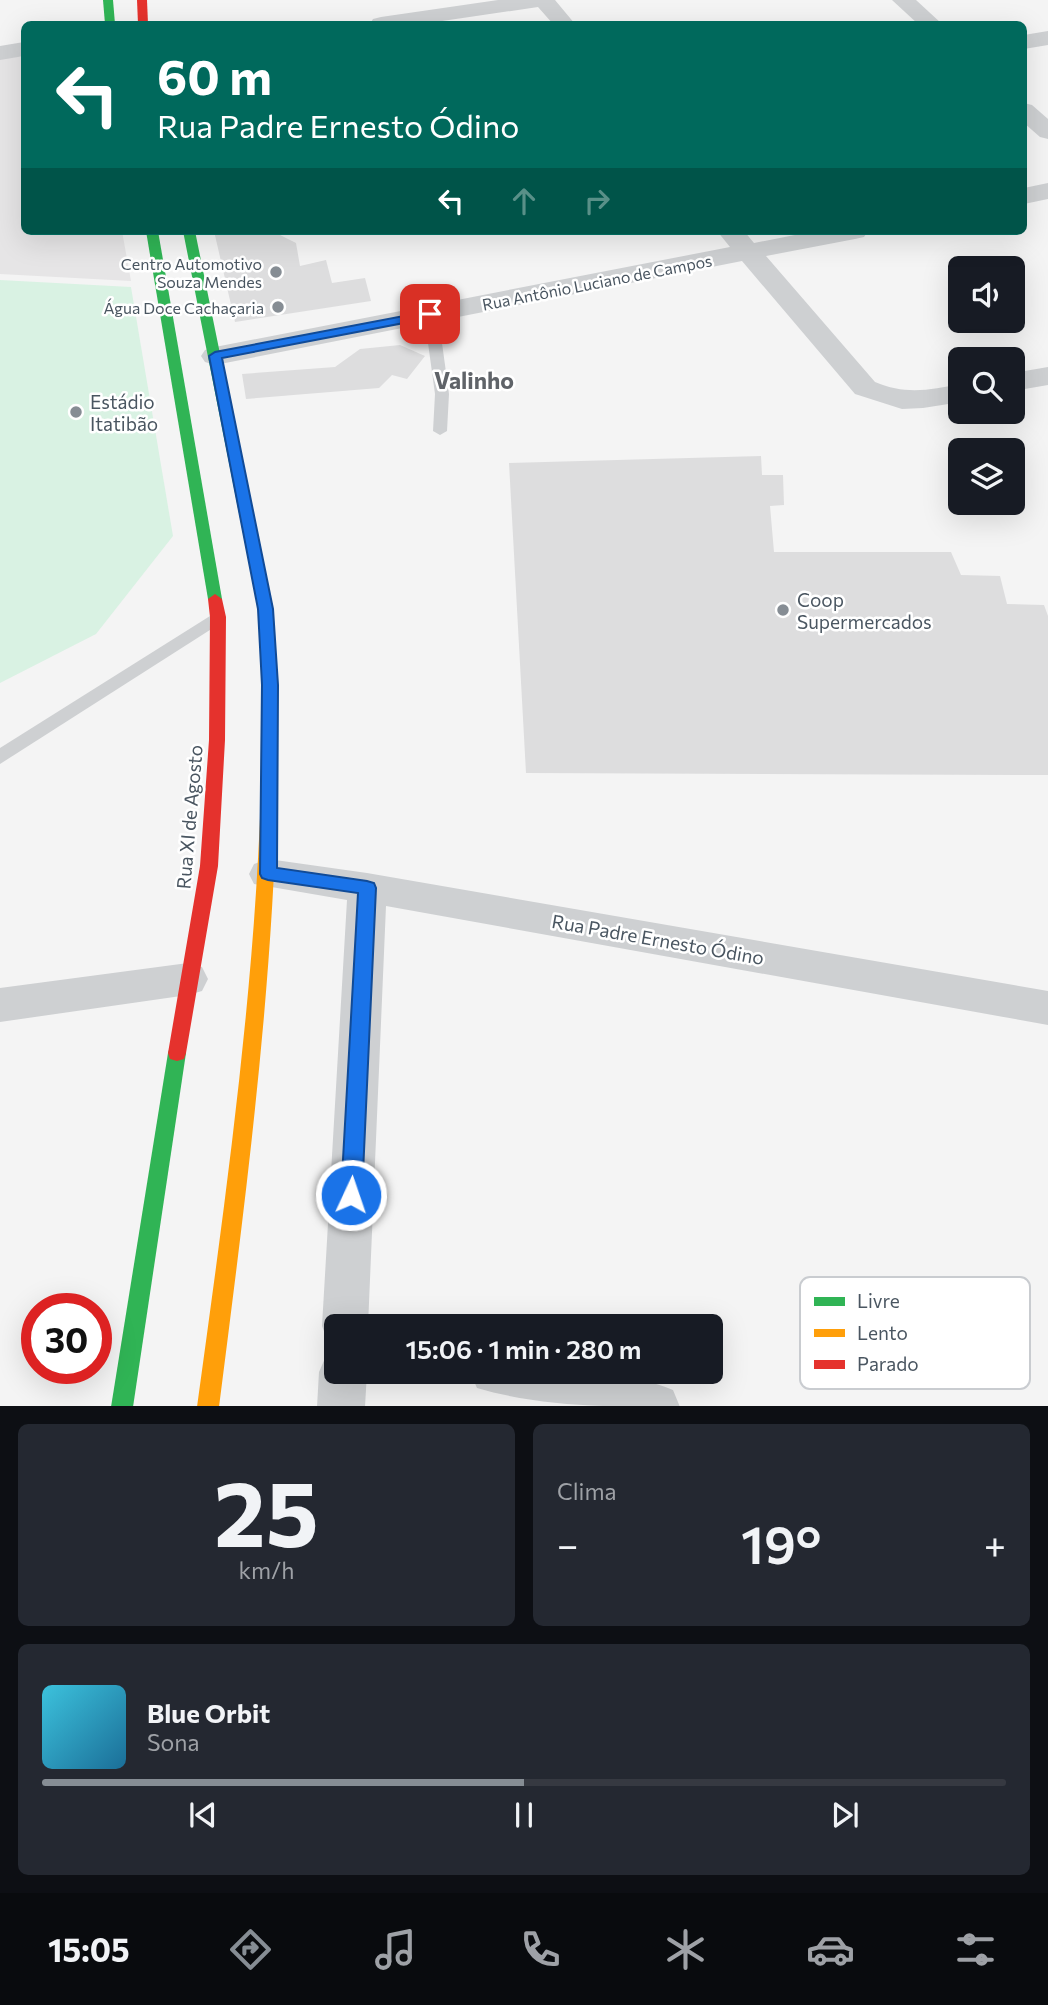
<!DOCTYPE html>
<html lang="pt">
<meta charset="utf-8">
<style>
body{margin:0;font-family:Commissioner,sans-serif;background:#242831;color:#f1f3f6;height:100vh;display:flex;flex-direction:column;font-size:26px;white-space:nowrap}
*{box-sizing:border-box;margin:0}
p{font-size:23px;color:#9ea1a6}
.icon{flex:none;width:38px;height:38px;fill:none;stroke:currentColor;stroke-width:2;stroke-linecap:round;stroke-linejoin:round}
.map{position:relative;height:1406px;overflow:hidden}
.details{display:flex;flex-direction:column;gap:18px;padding:18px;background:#0d0f14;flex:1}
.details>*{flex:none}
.banner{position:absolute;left:21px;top:21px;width:1006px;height:214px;border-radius:10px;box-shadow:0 7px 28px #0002;background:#00695c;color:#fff;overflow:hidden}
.fabs{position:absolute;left:948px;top:256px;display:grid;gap:14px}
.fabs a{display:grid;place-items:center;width:77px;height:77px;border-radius:10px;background:#171b24;box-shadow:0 7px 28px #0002;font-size:35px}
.speed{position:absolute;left:21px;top:1293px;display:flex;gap:14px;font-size:35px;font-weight:700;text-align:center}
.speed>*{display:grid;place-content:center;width:91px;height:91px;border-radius:50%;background:#171b24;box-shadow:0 7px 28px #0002;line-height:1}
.speed .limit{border:10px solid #d22;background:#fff;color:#111}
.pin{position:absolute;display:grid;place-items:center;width:60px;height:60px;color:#fff;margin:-30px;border-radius:14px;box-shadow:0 4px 10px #0006}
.me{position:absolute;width:77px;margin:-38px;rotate:3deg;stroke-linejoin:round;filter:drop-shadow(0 0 5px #0008)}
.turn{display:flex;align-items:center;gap:24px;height:147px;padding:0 21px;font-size:32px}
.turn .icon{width:91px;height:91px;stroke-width:2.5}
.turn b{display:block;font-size:49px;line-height:60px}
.lanes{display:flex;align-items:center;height:66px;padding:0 21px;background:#0003;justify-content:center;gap:35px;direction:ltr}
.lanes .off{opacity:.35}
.big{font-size:52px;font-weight:600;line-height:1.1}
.details .widget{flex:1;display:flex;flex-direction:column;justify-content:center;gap:10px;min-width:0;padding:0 24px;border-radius:10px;background:#242831}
.details .dial{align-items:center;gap:0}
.dial b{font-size:91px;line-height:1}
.song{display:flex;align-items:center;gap:21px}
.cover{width:84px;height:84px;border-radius:10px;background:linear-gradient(135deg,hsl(190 70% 55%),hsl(200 70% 35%))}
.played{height:7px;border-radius:4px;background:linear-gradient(90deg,#868d94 50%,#363941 50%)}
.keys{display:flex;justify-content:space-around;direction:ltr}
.heat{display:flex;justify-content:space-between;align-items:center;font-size:38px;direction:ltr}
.details .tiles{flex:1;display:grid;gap:18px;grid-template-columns:1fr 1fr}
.widget:last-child{grid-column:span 2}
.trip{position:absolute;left:324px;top:1314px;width:399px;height:70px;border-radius:10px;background:#171b24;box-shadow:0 7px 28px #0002;font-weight:600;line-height:70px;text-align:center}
.tab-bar{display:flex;height:112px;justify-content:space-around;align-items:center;background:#090b0e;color:#9ea1a6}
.tab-bar .icon{width:49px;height:49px}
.tab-bar .on{color:#868d94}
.tab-bar b{font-size:32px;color:#f1f3f6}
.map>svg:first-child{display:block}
.education{fill:#e6e5e6}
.green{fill:#d9f2e3}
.building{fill:#ddddde}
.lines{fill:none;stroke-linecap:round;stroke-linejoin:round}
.lane{fill:#ced0d2;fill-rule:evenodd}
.street{fill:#ced0d2;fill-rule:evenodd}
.fast{fill:#30b455;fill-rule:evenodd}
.slow{fill:#ff9f0a;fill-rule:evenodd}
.jam{fill:#e5322d;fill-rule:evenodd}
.route{fill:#1a73e8;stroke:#114b97;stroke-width:2}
.poi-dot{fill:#868d94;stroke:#fff;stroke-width:2.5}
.labels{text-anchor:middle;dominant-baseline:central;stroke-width:5;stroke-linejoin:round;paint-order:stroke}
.far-poi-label{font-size:16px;fill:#4a5661;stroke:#fff;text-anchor:end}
.far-street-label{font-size:16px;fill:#4a5661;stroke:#fff}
.poi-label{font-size:19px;fill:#4a5661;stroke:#fff;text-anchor:start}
.street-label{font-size:19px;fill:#4a5661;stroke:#fff}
.quarter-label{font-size:23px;font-weight:bold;fill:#5f6368;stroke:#fff}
.key{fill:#fff;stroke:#c9ccd0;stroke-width:2}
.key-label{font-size:19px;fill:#4a5661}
</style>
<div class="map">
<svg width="1048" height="1407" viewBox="0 0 1048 1407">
<rect width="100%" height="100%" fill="#f4f4f4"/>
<path class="education" d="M24,56v175h98l9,50 -131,-7v-215z"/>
<path class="green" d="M0,280l131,7 42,249 -77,98 -96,49z"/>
<g class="building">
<path d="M214,231h58l24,12 4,23 26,-6 6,23 33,-5 6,23 -136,21z"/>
<path d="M400,345l25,11 -18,23 -15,-4 -13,13 -133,11 -4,-25 93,-7 25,-18z"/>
<path d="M761,456l1,19h21l1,30 -14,1 4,46h177l10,23 39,1 7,28 37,1 4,11v159l-522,-2 -17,-310z"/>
</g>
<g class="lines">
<g class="lane">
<path d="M431,310l7,4 11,80 -2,37 -7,4 -7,-4 2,-37 -11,-80z"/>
<path d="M218,611l8,6 -2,4 -224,143v-16z"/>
</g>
<g class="street">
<path d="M498,0h57l20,24h-22l-15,-17 -116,17h-52l3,-5 8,-2z"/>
<path d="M892,0h24l26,24h-24z"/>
<path d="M1048,31v14l-24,4v-14z"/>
<path d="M24,42v14l-24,4v-14z"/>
<path d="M1024,103l8,2 16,14v20l-8,-2 -16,-14z"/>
<path d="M1048,183v16l-24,5v-16z"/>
<path d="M717,231h27l10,12 61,-12h53l-4,6 -9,2 -89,17 109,126c30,13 55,8 86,2v18l-38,6 -21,1 -47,-15 -113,-133 -527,104 -10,-3 -4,-6 4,-6 10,-3 515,-100z"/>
<path d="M1048,367v18l-35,6v-18z"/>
<path d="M268,859l99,14 681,118v34l-662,-119 -18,420h-32v19l-8,-3 -6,-16 25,-426 -93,-16 -5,-10 5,-10z"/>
<path d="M188,963l14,4 6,12 -6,12 -14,4 -188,27v-34z"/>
<path d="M336,1352v20h31l-2,35h-48l2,-35 7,-16z"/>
<path d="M470,1372c68,0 139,-8 203,18l7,17c-68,0 -139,0 -203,-19z"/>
</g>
<g class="fast">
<path d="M103,0h10l2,24h-10z"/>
<path d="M146,231h12l64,368 -7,5 -7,-5z"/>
<path d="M183,231h12l77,378 6,76 -1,108 -2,4h-12l-2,-4 1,-108 -4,-76z"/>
<path d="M177,1045l7,2 2,6 -53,354h-22l57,-354 2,-6z"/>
</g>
<path class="slow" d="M269,787l6,2 2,4c-5,206 -32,409 -58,614h-22c28,-205 57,-408 64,-614l2,-4z"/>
<g class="jam">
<path d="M137,0h10l1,24h-10z"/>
<path d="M215,594l7,5 4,18 -1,123 -7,126 -32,187 -2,6 -7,2 -7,-2 -2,-6 32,-187 9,-126 1,-123 -2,-18z"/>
</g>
</g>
<path class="route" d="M430,311l7,3 -2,3 -213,41 51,251 5,76 -1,183 90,13 7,2 2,5 -14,307 -3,6 -8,3 -7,-3 -3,-6 17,-302 -90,-13 -6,-2 -2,-4 2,-189 -4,-76 -49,-253 6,-4z"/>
<g class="poi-dot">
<circle cx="276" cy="272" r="7"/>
<circle cx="278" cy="307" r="7"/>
<circle cx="76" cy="412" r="7"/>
<circle cx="783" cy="610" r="7"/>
</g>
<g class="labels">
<g class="far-poi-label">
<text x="262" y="263">Centro Automotivo<tspan x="262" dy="18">Souza Mendes</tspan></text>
<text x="264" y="307">Água Doce Cachaçaria</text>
</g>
<g class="far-street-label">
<text transform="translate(597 282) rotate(-11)">Rua Antônio Luciano de Campos</text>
</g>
<g class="poi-label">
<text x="90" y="401">Estádio<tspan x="90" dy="22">Itatibão</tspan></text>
<text x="797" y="599">Coop<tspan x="797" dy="22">Supermercados</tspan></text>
</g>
<g class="street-label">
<text transform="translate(189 817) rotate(-85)">Rua XI de Agosto</text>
<text transform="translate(658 939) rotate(10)">Rua Padre Ernesto Ódino</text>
</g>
<g class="quarter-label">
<text x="474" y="380">Valinho</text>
</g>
</g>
<rect x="800" y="1277" width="230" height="112" rx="10" class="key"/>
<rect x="814" y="1297" width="31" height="9" fill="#30b455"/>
<rect x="814" y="1329" width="31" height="8" fill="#ff9f0a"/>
<rect x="814" y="1360" width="31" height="9" fill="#e5322d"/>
<g class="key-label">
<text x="857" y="1308">Livre</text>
<text x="857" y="1340">Lento</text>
<text x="857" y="1371">Parado</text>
</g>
</svg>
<div class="fabs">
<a><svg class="icon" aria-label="sound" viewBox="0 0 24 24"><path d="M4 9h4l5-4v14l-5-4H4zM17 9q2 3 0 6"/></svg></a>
<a><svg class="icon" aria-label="search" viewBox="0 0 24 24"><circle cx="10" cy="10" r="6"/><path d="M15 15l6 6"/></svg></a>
<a><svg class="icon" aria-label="layers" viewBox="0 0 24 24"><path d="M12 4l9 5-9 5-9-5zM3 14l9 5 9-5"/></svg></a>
</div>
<div class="speed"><div class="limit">30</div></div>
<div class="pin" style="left:430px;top:314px;background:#d93025"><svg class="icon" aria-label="arrive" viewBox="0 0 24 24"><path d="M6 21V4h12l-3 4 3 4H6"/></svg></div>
<svg class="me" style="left:351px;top:1195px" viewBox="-20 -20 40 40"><circle r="17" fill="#1a73e8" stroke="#fff" stroke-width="3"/><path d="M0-11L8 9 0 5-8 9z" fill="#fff"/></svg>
<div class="trip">15:06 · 1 min · 280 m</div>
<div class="banner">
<div class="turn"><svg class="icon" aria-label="left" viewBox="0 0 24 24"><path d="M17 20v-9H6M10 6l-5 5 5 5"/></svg><div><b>60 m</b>Rua Padre Ernesto Ódino</div></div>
<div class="lanes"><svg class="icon" aria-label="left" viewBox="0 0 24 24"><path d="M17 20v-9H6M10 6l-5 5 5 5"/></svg><svg class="icon off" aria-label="ahead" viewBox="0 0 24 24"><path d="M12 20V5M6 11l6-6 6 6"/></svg><svg class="icon off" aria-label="right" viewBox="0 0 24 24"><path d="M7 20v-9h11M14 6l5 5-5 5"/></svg></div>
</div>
</div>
<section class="details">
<div class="tiles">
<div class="widget dial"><b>25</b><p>km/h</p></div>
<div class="widget"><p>Clima</p>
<div class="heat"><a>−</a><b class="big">19°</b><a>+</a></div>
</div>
<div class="widget">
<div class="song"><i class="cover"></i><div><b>Blue Orbit</b><p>Sona</p></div></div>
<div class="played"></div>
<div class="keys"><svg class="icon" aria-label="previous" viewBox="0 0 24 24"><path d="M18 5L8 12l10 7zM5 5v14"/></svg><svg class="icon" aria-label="pause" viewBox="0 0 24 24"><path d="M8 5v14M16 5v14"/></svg><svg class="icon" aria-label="next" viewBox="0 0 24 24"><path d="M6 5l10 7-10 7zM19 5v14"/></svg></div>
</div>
</div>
</section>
<nav class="tab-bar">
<b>15:05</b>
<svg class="icon on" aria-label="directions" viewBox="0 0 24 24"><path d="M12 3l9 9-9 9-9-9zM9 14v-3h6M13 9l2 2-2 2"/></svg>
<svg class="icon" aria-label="music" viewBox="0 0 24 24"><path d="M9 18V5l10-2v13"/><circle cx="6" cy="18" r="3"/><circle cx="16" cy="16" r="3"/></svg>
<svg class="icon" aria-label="phone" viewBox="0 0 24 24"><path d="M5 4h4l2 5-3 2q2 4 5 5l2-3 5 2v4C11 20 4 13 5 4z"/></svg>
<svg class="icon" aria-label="climate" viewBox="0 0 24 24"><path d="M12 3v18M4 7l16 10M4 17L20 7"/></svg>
<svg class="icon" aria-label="car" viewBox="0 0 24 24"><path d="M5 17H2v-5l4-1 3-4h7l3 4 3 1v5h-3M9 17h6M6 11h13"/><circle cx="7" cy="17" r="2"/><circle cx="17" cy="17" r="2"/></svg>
<svg class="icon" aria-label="filters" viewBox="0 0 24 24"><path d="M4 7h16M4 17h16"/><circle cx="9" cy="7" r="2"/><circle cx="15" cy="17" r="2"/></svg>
</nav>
